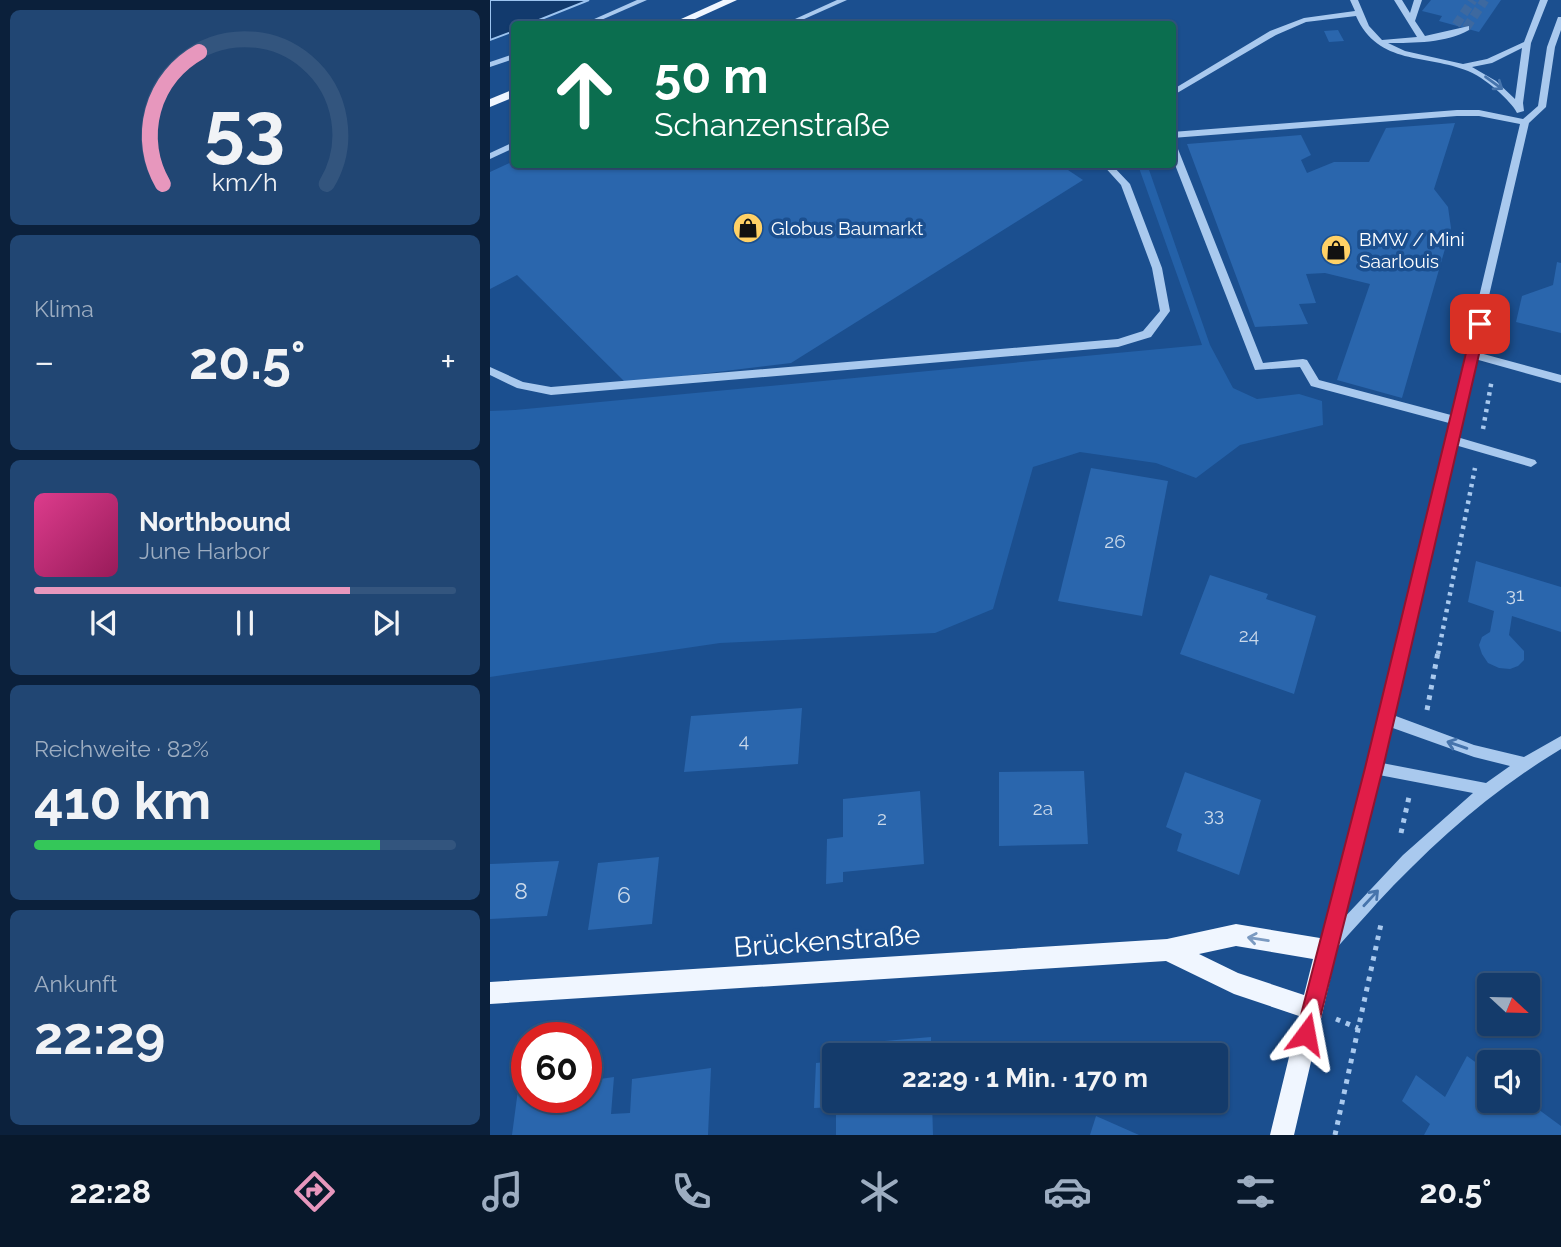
<!DOCTYPE html>
<html lang="de">
<meta charset="utf-8">
<style>
body{margin:0;font-family:Raleway,sans-serif;background:#214673;color:#f1f3f6;height:100vh;display:flex;flex-direction:column;font-size:26px;white-space:nowrap}
*{box-sizing:border-box;margin:0}
p{font-size:23px;color:#9dadc1}
.icon{flex:none;width:38px;height:38px;fill:none;stroke:currentColor;stroke-width:2;stroke-linecap:round;stroke-linejoin:round}
.map{position:relative;flex:1;overflow:hidden}
.panel{display:flex;flex-direction:column;gap:10px;padding:10px;background:#0b203b;width:490px}
.panel>*{flex:none}
.top-card{position:absolute;left:21px;top:21px;width:665px;height:147px;border-radius:7px;box-shadow:0 2px 5px #0004,0 0 0 2px #33557e;background:#0b6e4f;color:#fff;overflow:hidden}
.needle{width:46px;rotate:112deg}
.tools{position:absolute;left:987px;top:973px;display:grid;gap:14px}
.tools a{display:grid;place-items:center;width:63px;height:63px;border-radius:7px;background:#143b6b;box-shadow:0 2px 5px #0004,0 0 0 2px #33557e;font-size:35px}
.speed{position:absolute;left:21px;top:1022px;display:flex;gap:14px;font-size:35px;font-weight:700;text-align:center}
.speed>*{display:grid;place-content:center;width:91px;height:91px;border-radius:50%;background:#143b6b;box-shadow:0 2px 5px #0004,0 0 0 2px #33557e;line-height:1}
.speed .limit{border:10px solid #d22;background:#fff;color:#111}
.pin{position:absolute;display:grid;place-items:center;width:60px;height:60px;color:#fff;margin:-30px;border-radius:14px;box-shadow:0 4px 10px #0006}
.me{position:absolute;width:77px;margin:-38px;rotate:13deg;stroke-linejoin:round;filter:drop-shadow(0 0 5px #0008)}
.turn{display:flex;align-items:center;gap:24px;height:147px;padding:0 28px;font-size:32px}
.turn .icon{width:91px;height:91px;stroke-width:2.5}
.turn b{display:block;font-size:49px;line-height:60px}
.big{font-size:52px;font-weight:700;line-height:1.1}
.panel .widget{flex:1;display:flex;flex-direction:column;justify-content:center;gap:10px;min-width:0;padding:0 24px;border-radius:10px;background:#214673}
.panel .dial{align-items:center;gap:0}
.dial svg{height:182px;overflow:visible;fill:none;stroke:#33557e;stroke-width:7;stroke-linecap:round;text-anchor:middle}
.dial text{fill:#f1f3f6;stroke:none}
.song{display:flex;align-items:center;gap:21px}
.cover{width:84px;height:84px;border-radius:10px;background:linear-gradient(135deg,hsl(330 70% 55%),hsl(330 70% 35%))}
.played{height:7px;border-radius:4px;background:linear-gradient(90deg,#e797bd 75%,#33557e 75%)}
.keys{display:flex;justify-content:space-around;direction:ltr}
.heat{display:flex;justify-content:space-between;align-items:center;font-size:38px;direction:ltr}
.charge{height:10px;border-radius:5px;background:linear-gradient(90deg,#34c759 82%,#33557e 0)}
.trip{position:absolute;left:332px;top:1043px;width:406px;height:70px;border-radius:7px;background:#143b6b;box-shadow:0 2px 5px #0004,0 0 0 2px #33557e;font-weight:700;line-height:70px;text-align:center}
.menu{display:flex;height:112px;justify-content:space-around;align-items:center;background:#08182b;color:#9dadc1}
.menu .icon{width:49px;height:49px}
.menu .active{color:#e797bd}
.menu b{font-size:32px;color:#f1f3f6}
main{display:flex;flex:1;min-height:0}
.map>svg:first-child{display:block}
.green{fill:#2461a8}
.water{fill:#123a6d;stroke:#9cc4f0;stroke-width:2}
.building{fill:#2a66ad}
.lines{fill:none;stroke-linecap:round;stroke-linejoin:round}
.minor-tunnel{stroke:#3d69a0;stroke-width:9;stroke-dasharray:9 4.5;stroke-linecap:butt}
.path-far1{stroke:#a9c9ee;stroke-width:4.5;stroke-dasharray:3.5 5;stroke-linecap:butt}
.path{stroke:#a9c9ee;stroke-width:5;stroke-dasharray:4.5 6;stroke-linecap:butt}
.minor{fill:#a9c9ee;fill-rule:evenodd}
.major{fill:#f0f6ff;fill-rule:evenodd}
.oneway{stroke:#4674ac}
.oneway2{stroke:#7b9ac1}
.route{fill:#e11d48;stroke:#92132f;stroke-width:2}
.labels{text-anchor:middle;dominant-baseline:central;stroke-width:7;stroke-linejoin:round;paint-order:stroke}
.far-poi-label{font-size:19px;fill:#fff;stroke:#1b4f8f;text-anchor:start}
.number-label{font-size:19px;fill:#cad9ea}
.near-number-label{font-size:23px;fill:#cad9ea}
.near-street-label{font-size:28px;fill:#fff;stroke:#1b4f8f}
</style>
<main>
<section class="panel">
<div class="widget dial"><svg viewBox="0 0 100 80">
<path d="M14 69A42 42 0 1 1 86 69"/>
<path d="M14 69A42 42 0 0 1 30 11" stroke="#e797bd"/>
<text x="50" y="56" font-size="32" font-weight="700">53</text>
<text x="50" y="72" font-size="11">km/h</text>
</svg></div>
<div class="widget"><p>Klima</p>
<div class="heat"><a>−</a><b class="big">20.5°</b><a>+</a></div>
</div>
<div class="widget">
<div class="song"><i class="cover"></i><div><b>Northbound</b><p>June Harbor</p></div></div>
<div class="played"></div>
<div class="keys"><svg class="icon" aria-label="previous" viewBox="0 0 24 24"><path d="M18 5L8 12l10 7zM5 5v14"/></svg><svg class="icon" aria-label="pause" viewBox="0 0 24 24"><path d="M8 5v14M16 5v14"/></svg><svg class="icon" aria-label="next" viewBox="0 0 24 24"><path d="M6 5l10 7-10 7zM19 5v14"/></svg></div>
</div>
<div class="widget"><p>Reichweite · 82%</p><b class="big">410 km</b><div class="charge"></div></div>
<div class="widget"><p>Ankunft</p><b class="big">22:29</b></div>
</section>
<div class="map">
<svg width="1071" height="1135" viewBox="0 0 1071 1135">
<rect width="100%" height="100%" fill="#1b4f8f"/>
<path class="green" d="M657,164l63,181 23,43 24,11 42,-5 23,7 1,24 -83,20 -44,33 -40,-15 -76,-11 -47,15 -40,142 -58,24 -215,10 -230,34v-266l25,-1 687,-65 -64,-180z"/>
<path class="water" d="M0,0h99l-60,24h-15v7l-24,9z"/>
<g class="building">
<path d="M941,0h70l-22,32 -40,-11 3,-5 -20,-5z"/>
<path d="M848,30l6,11 -15,1 -5,-11z"/>
<path d="M965,123l-21,66 14,18 3,21 -49,170 -65,-18 33,-96 -45,-11 -19,1 10,29 -17,1 9,20 -53,3 -68,-183 114,-9 10,20 -10,5 6,13 27,-11h35l17,-34z"/>
<path d="M24,161v3h545l24,16 -292,183 -165,20 -109,-108 -27,14v-117z"/>
<path d="M1067,262l4,1v70l-45,-11 6,-26 31,-11z"/>
<path d="M601,468l77,13 -26,135 -84,-15z"/>
<path d="M986,561l85,26v45l-49,-16 -3,19 15,16v9l-6,6 -8,3 -11,-1 -11,-5 -6,-9 -3,-9 3,-8 8,-5 4,-21 -26,-9z"/>
<path d="M720,575l58,19 -2,5 50,17 -22,78 -114,-40z"/>
<path d="M312,708l-4,56 -114,8 7,-56z"/>
<path d="M594,771l4,73 -89,2v-74z"/>
<path d="M695,772l76,28 -22,75 -62,-24 5,-17 -16,-7z"/>
<path d="M430,791l4,73 -81,8v10l-17,2 1,-45 16,-2v-38z"/>
<path d="M169,857l-7,67 -64,6 10,-67z"/>
<path d="M69,861l-12,55 -57,3v-55z"/>
<path d="M441,1037v18h-93v-10z"/>
<path d="M977,1056l22,16v29h38l34,25v9h-137l6,-11 -28,-23 14,-26 29,22z"/>
<path d="M345,1061v40h97l1,34h-97v-28l-22,1 2,-45z"/>
<path d="M221,1068l-3,67h-196l6,-45 9,-1v8h59v-16l28,-4 -3,37 19,-1 2,-34z"/>
<path d="M606,1116l43,19h-49z"/>
</g>
<g class="lines">
<g class="minor-tunnel">
<path d="M966,25l17,-25"/>
<path d="M976,28l19,-28"/>
</g>
<g class="path-far1">
<path d="M993,429l9,-50"/>
<path d="M948,654l37,-186"/>
</g>
<g class="path">
<path d="M937,710l11,-58"/>
<path d="M911,833l8,-36"/>
<path d="M846,1019l22,9"/>
<path d="M845,1135l46,-211"/>
</g>
<g class="minor">
<path d="M147,0h10l-55,24h-9z"/>
<path d="M347,0h10l-54,24h-9z"/>
<path d="M860,0h8l11,26 13,14 35,-3 -23,-37h8l8,13 4,-13h8l-7,21 10,15 44,-10v4c-22,13 -56,13 -81,13l17,8 58,13 24,-5 37,-17 16,-42h8l-17,43 -8,60 1,8 -7,2c-4,-8 -11,-14 -18,-21 -9,-8 -19,-16 -31,-21 -41,-17 -90,-5 -112,-55l-50,6 -30,13 -104,61v-6l98,-59 34,-13 51,-7zM1032,48l-7,51 -19,-18 -24,-14 20,-4z"/>
<path d="M1068,17h3v13l-6,17 -9,60 -17,16 -53,229 85,23v8l-86,-24 -14,60 2,2 -6,16 78,23 2,3 -6,4 -76,-22 -62,270 81,30 50,12 37,-21v13c-70,42 -129,95 -184,154 -15,17 -32,35 -46,52l-5,3 -5,-3 -3,-5 49,-182 82,-345 -138,-37 -11,-19 -45,3 -83,-213v-16l4,3 87,219 40,-4 4,1 12,20 132,35 69,-291 -41,-8h-22l-285,22v-6l285,-22h22l44,9 15,-13 9,-59zM900,727l84,30 36,9 -24,17 -104,-20zM889,775l94,18 -70,62 -62,66z"/>
<path d="M24,54v5l-24,8v-5z"/>
<path d="M24,142v6l-24,11v-6z"/>
<path d="M612,164h9l19,20 32,84 8,43 -19,26 -33,10 -567,48 -34,-7 -27,-13v-8l33,15 28,5 567,-48 25,-8 17,-20 -8,-43 -31,-83z"/>
</g>
<g class="major">
<path d="M233,0h14l-53,24h-14z"/>
<path d="M24,89v8l-24,10v-8z"/>
<path d="M746,924l90,15 8,3 3,8 -43,185h-24l29,-119 -65,-22 -68,-33 -676,43v-22l677,-43zM746,946l77,13 -9,36 -66,-22 -39,-19z"/>
</g>
</g>
<defs><path id="oneway-shaft" d="M-6 0H5M1.5-3L5.5 0L1.5 3" fill="none" stroke-width="1.6" stroke-linecap="round" stroke-linejoin="round" transform="scale(1.75)"/></defs>
<g class="oneway">
<use href="#oneway-shaft" transform="translate(1004 83) rotate(36)"/>
<use href="#oneway-shaft" transform="translate(967 745) rotate(-161)"/>
<use href="#oneway-shaft" transform="translate(881 898) rotate(-47)"/>
</g>
<use class="oneway2" href="#oneway-shaft" transform="translate(768 939) rotate(-171)"/>
<path class="route" d="M990,319l6,5 -103,444 -67,266 -3,7 -7,4 -7,-4 -3,-7 69,-266 108,-444z"/>
<defs>
<g id="shop-disc" transform="scale(1.575)"><circle r="9.5" fill="#ffd166" stroke="#1b4f8f"/><path d="M-5-2.5h2.3a2.7 3.5 0 0 1 5.4 0H5L5.5 6h-11ZM-1.5-2.5h3a1.5 2.3 0 0 0-3 0Z" fill="#111"/></g>
</defs>
<g fill-rule="evenodd">
<use href="#shop-disc" x="258" y="228"/>
<use href="#shop-disc" x="846" y="250"/>
</g>
<g class="labels">
<g class="far-poi-label">
<text x="281" y="228">Globus Baumarkt</text>
<text x="869" y="239">BMW / Mini<tspan x="869" dy="22">Saarlouis</tspan></text>
</g>
<g class="number-label">
<text x="625" y="541">26</text>
<text x="1025" y="594">31</text>
<text x="759" y="635">24</text>
<text x="254" y="740">4</text>
<text x="553" y="808">2a</text>
<text x="724" y="814">33</text>
<text x="392" y="818">2</text>
</g>
<g class="near-number-label">
<text x="31" y="890">8</text>
<text x="134" y="894">6</text>
</g>
<g class="near-street-label">
<text transform="translate(337 941) rotate(-4)">Brückenstraße</text>
</g>
</g>
</svg>
<div class="tools">
<a><svg class="needle" viewBox="-14 -14 28 28"><path d="M0-13l5 13h-10z" fill="#e53935"/><path d="M0 13l5-13h-10z" fill="#9dadc1"/></svg></a>
<a><svg class="icon" aria-label="sound" viewBox="0 0 24 24"><path d="M4 9h4l5-4v14l-5-4H4zM17 9q2 3 0 6"/></svg></a>
</div>
<div class="speed"><div class="limit">60</div></div>
<div class="pin" style="left:990px;top:324px;background:#d93025"><svg class="icon" aria-label="arrive" viewBox="0 0 24 24"><path d="M6 21V4h12l-3 4 3 4H6"/></svg></div>
<svg class="me" style="left:816px;top:1034px" viewBox="-20 -20 40 40"><path d="M0-17L14 15 0 8-14 15z" fill="#e11d48" stroke="#fff" stroke-width="4"/></svg>
<div class="trip">22:29 · 1 Min. · 170 m</div>
<div class="top-card">
<div class="turn"><svg class="icon" aria-label="ahead" viewBox="0 0 24 24"><path d="M12 20V5M6 11l6-6 6 6"/></svg><div><b>50 m</b>Schanzenstraße</div></div>
</div>
</div>
</main>
<nav class="menu">
<b>22:28</b>
<svg class="icon active" aria-label="directions" viewBox="0 0 24 24"><path d="M12 3l9 9-9 9-9-9zM9 14v-3h6M13 9l2 2-2 2"/></svg>
<svg class="icon" aria-label="music" viewBox="0 0 24 24"><path d="M9 18V5l10-2v13"/><circle cx="6" cy="18" r="3"/><circle cx="16" cy="16" r="3"/></svg>
<svg class="icon" aria-label="phone" viewBox="0 0 24 24"><path d="M5 4h4l2 5-3 2q2 4 5 5l2-3 5 2v4C11 20 4 13 5 4z"/></svg>
<svg class="icon" aria-label="climate" viewBox="0 0 24 24"><path d="M12 3v18M4 7l16 10M4 17L20 7"/></svg>
<svg class="icon" aria-label="car" viewBox="0 0 24 24"><path d="M5 17H2v-5l4-1 3-4h7l3 4 3 1v5h-3M9 17h6M6 11h13"/><circle cx="7" cy="17" r="2"/><circle cx="17" cy="17" r="2"/></svg>
<svg class="icon" aria-label="filters" viewBox="0 0 24 24"><path d="M4 7h16M4 17h16"/><circle cx="9" cy="7" r="2"/><circle cx="15" cy="17" r="2"/></svg>
<b>20.5°</b>
</nav>
